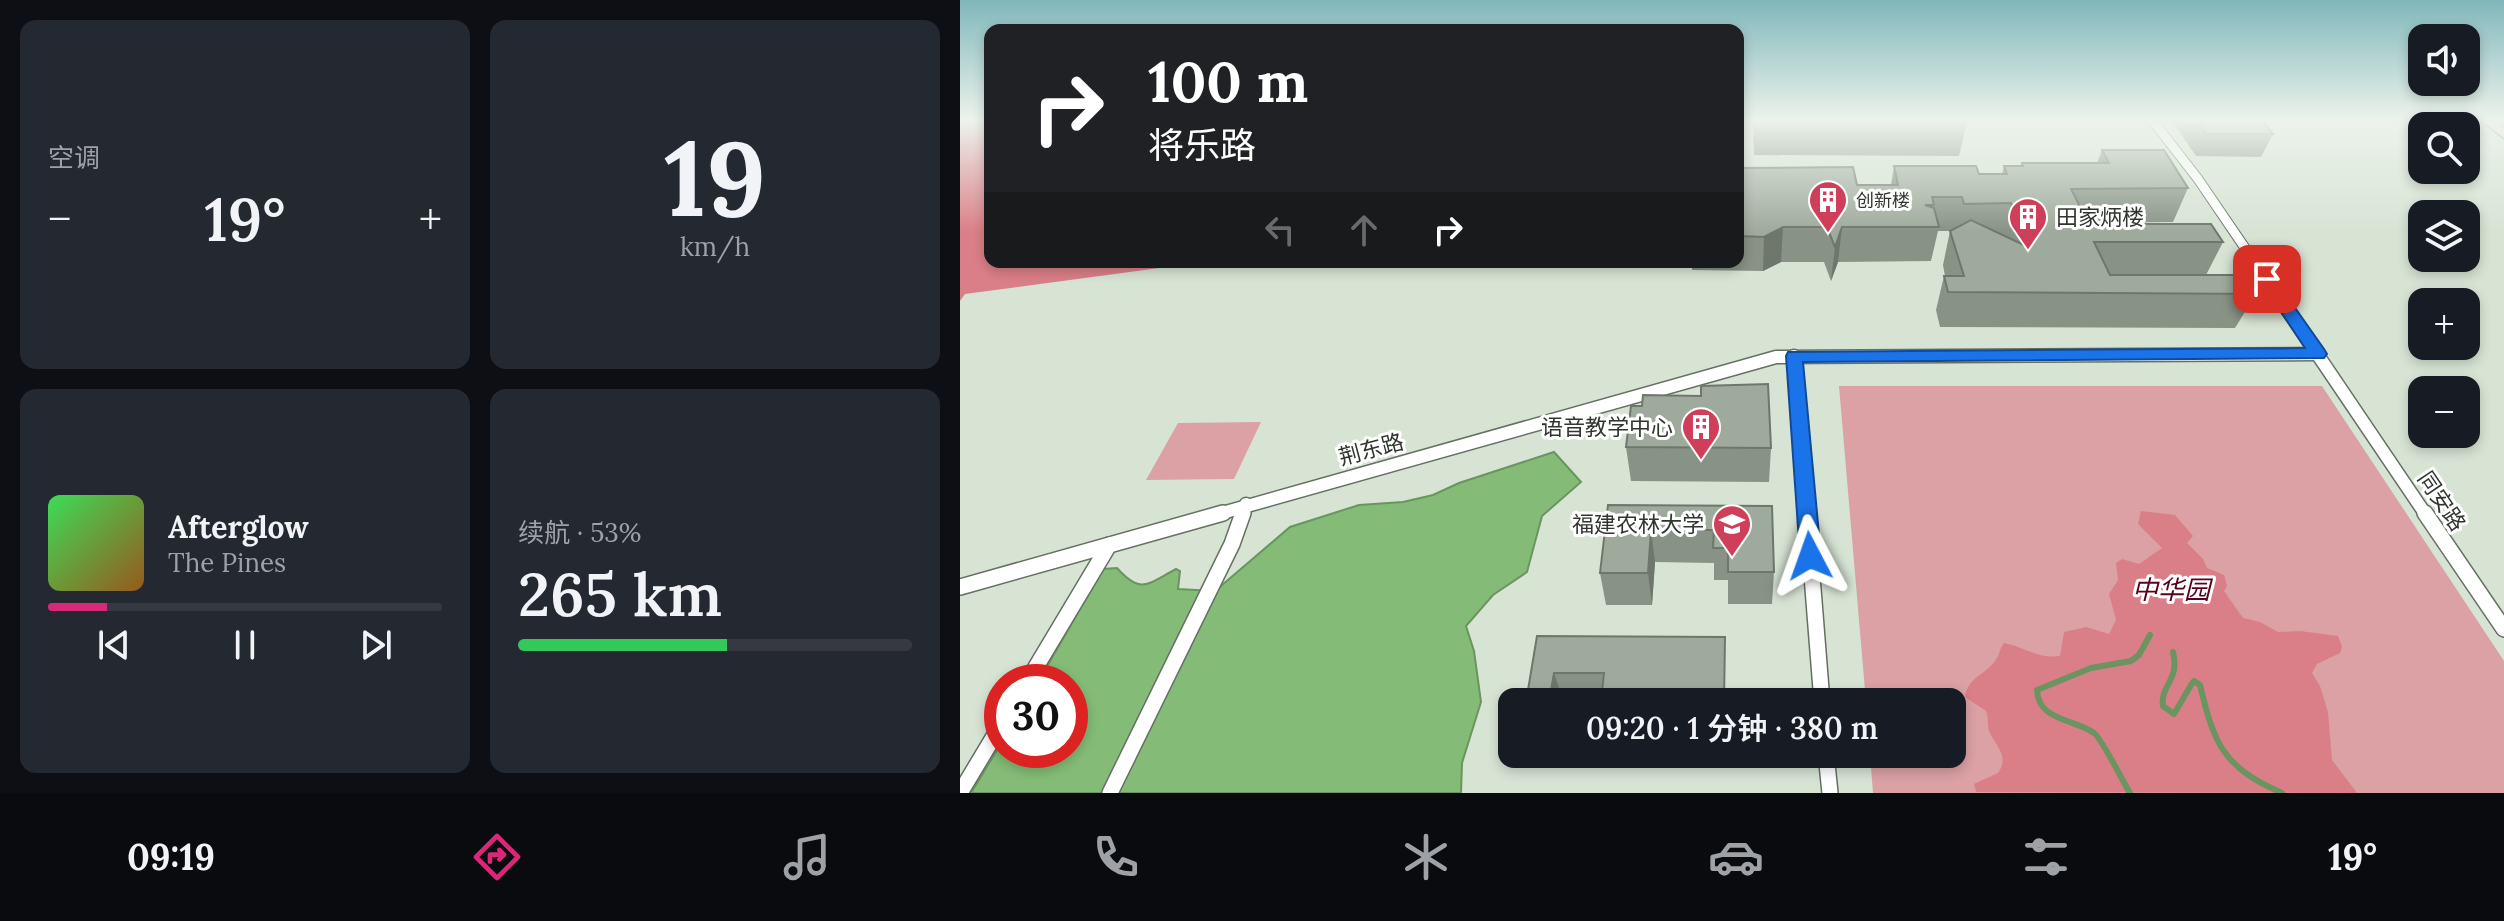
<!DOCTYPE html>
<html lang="zh">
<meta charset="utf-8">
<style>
body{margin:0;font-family:Lora,"Noto Sans SC",serif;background:#242831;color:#f1f3f6;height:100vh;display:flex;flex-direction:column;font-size:30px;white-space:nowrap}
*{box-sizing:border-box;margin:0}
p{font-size:26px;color:#9ea1a6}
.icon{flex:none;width:44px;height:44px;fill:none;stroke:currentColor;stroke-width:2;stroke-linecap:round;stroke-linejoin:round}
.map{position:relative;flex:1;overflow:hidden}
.sheet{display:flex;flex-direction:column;gap:20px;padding:20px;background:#0d0f14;width:960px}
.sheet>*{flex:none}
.hud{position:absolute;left:24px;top:24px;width:760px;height:244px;border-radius:16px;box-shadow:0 4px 12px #0003;background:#202124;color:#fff;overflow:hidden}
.buttons{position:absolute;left:1448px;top:24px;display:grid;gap:16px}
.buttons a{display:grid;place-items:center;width:72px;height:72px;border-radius:16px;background:#171b24;box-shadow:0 4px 12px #0003;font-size:40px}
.speed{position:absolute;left:24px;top:664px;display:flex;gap:16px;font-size:40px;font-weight:700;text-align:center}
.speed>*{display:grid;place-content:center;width:104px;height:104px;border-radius:50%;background:#171b24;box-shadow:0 4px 12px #0003;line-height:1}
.speed .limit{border:12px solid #d22;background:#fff;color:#111}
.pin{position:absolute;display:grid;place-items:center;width:68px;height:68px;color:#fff;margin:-34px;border-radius:16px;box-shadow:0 4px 12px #0006}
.me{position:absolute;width:88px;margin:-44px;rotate:356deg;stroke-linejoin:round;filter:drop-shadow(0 0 6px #0008)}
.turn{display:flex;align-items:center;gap:28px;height:168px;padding:0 32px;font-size:36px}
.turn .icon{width:104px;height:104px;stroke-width:2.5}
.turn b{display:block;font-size:56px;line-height:68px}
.lanes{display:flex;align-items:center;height:76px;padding:0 32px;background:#0003;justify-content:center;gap:40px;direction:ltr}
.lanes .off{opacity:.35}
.big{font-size:60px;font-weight:600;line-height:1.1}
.sheet .card{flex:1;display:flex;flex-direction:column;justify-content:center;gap:12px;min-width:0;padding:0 28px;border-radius:16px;background:#242831}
.sheet .dial{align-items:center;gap:0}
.dial b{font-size:104px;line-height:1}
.song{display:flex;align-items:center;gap:24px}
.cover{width:96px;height:96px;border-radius:12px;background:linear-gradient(135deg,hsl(130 70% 55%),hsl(30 70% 35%))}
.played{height:8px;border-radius:4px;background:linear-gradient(90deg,#db2777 15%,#363941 15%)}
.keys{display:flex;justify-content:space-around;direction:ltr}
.heat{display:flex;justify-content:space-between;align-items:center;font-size:44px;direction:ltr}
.charge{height:12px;border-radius:6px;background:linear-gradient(90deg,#34c759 53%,#363941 0)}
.sheet .tiles{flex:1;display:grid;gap:20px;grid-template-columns:repeat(2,1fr)}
.trip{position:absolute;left:538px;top:688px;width:468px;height:80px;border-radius:16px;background:#171b24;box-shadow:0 4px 12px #0003;font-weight:600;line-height:80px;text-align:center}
.tab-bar{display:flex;height:128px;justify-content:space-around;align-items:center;background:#090b0e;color:#9ea1a6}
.tab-bar .icon{width:56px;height:56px}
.tab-bar .current{color:#db2777}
.tab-bar b{font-size:36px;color:#f1f3f6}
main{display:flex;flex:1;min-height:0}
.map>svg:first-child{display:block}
.green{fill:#dba1a5}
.forest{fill:#da7f88}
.water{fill:#84bc77;stroke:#6b9461;stroke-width:2}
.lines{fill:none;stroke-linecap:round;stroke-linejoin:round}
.stream{stroke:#6b9461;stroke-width:6}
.street-far2-casing{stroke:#657063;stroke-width:11}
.street-far1-casing{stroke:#657063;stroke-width:15}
.street-casing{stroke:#657063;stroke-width:18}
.secondary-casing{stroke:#657063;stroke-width:3}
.street-far2{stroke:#fff;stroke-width:9}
.street-far1{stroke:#fff;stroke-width:12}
.street{stroke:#fff;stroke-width:15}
.secondary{fill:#f9dade;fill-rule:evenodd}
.wall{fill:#889285}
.shaded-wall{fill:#6f776c}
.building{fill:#9eaa9b;stroke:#6f776c;stroke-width:2}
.route{fill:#1a73e8;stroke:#114b97;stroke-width:2}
.labels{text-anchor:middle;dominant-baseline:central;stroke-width:6;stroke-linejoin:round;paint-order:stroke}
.far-poi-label{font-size:18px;fill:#30352f;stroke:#fff;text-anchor:start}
.poi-label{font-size:22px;fill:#30352f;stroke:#fff;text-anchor:end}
.street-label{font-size:22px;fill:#30352f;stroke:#fff}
.near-park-label{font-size:26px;font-style:italic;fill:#57021a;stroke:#fff}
</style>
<main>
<section class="sheet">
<div class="tiles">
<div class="card"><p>空调</p>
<div class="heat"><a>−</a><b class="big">19°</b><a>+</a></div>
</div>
<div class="card dial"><b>19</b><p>km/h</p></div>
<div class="card">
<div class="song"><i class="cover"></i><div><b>Afterglow</b><p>The Pines</p></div></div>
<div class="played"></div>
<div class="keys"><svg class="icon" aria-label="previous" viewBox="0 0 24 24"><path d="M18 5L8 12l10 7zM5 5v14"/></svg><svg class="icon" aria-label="pause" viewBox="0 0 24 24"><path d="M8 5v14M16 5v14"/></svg><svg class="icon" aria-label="next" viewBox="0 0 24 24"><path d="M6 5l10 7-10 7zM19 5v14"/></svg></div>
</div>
<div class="card"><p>续航 · 53%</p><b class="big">265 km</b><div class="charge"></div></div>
</div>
</section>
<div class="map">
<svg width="1544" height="793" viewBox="0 0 1544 793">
<rect width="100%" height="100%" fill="#d7e4d4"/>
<g class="green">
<path d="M879,386h483l182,275v132h-631l-3,-39h82v-52h-86z"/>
<path d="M301,422l-27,57 -88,1 32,-57z"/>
</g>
<g class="forest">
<path d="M0,121h30v141h214l-239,32 -5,7z"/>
<path d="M1181,511l34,4 18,21 -6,7 16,16 4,9 17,7 3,11 -3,5 19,27 17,4 18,10 22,-1 38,5 4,11 -2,6 -23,11 -5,9 8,13 8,26 4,48 25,33 -381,-1 -2,-8 24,-11c12,-17 -2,-26 -9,-42 -2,-7 0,-13 -3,-20l-21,-14c3,-20 20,-22 30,-36 5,-6 4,-12 9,-18 21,4 33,16 56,13l4,-24 22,-5 23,7 7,-14 -7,-26 9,-14 -2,-17 6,-4 17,5 23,-16 -24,-24z"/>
</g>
<path class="water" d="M594,452l27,30 -39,34 -15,56 -34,23 -27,31 8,25 7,51 -19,61 -1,30h-490l31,-51v8h68v-68h-32l65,-113 14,-1c24,27 31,16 59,1l4,2 -2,18 37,2 75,-64 69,-22 44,-3 30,-7 26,-12z"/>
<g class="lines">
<g class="stream">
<path d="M1213,652c7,29 -13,33 -10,54l11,8 17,-29 3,-4 6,4c14,59 23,82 82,108"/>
<path d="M1170,793c-7,-11 -29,-56 -36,-60 -19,-14 -56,-12 -57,-43l54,-22 40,-7 8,-6 11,-20"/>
</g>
<g class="street-far2-casing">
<path id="street-far2" d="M1193,121l45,58 79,116"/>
</g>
<g class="street-far1-casing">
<g id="street-far1">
<path d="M1316,293l150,222"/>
<path d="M834,356l13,159"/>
<path d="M255,515l561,-158 542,-3"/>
<path d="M282,515l4,-11"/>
</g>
</g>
<g class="street-casing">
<g id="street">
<path d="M847,513l15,189"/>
<path d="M1465,513l79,116"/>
<path d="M0,587l263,-74"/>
<path d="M67,682l82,-137"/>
<path d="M866,754l4,39"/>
<path d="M0,793l42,-70"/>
<path d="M150,793l122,-249 11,-31"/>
</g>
</g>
<g class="secondary-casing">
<path id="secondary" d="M1522,121h14l8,7v10z"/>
</g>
<use href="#street-far2" class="street-far2"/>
<use href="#street-far1" class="street-far1"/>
<use href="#street" class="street"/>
<use href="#secondary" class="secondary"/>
</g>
<g class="wall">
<path d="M793,121h213l1,2 -8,33 -205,-1z"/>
<path d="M1212,121h91l10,13 -12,23 -65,-1z"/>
<path d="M1142,150l86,38 -15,34 -85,1 1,1 134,18 -17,33 50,19 -21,34 -295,-1 -4,-17 8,-34h1l-2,-11 7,-34h-12l-7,30 -93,1 -7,19 -7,-19h-43l-18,9 -71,-1v-8h46v-94l119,17h34l3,-19 85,8h23l2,-8h17l1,-3h75z"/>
<path d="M666,447l145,1 -2,34 -138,-1z"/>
<path d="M648,505l164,1 2,66 -2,32h-44v-24h-14v-17l-59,-1 -3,43h-46l-6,-32z"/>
<path d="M577,636l188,66h-199z"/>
<path d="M566,754h199l-1,13 -192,-1z"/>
</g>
<g class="shaded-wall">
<path d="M823,227l-2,35 -18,9 1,-34z"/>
<path d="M882,227l-4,35 -7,19 4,-34z"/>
<path d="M691,530l4,32 -3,43 -4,-32z"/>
<path d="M594,673l10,29h-15z"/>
</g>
<g class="building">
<path d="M795,121h211l1,2 -212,-1z"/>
<path d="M1237,121h66l10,13h-67z"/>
<path d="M1142,150h62l24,38 -117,1 18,35h122l12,18h-129l16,33h134l12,19 -308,-2 -4,-16h20l-14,-45 21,-11 57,27 -17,-44 -47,1 -2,-7h-30l2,8h-9l9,3 5,19h-97l-7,20 -8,-20h-44l-19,10 -26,-1v-68l115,-1 4,18h41l-4,-19h82l3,8h28l-3,-8h19l-1,-3h87z"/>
<path d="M808,384l3,64 -145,-1 5,-41h11l1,-11 58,1v-10z"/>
<path d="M648,505l164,1 2,66h-46v-24h-15l1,-18h-63l-3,43h-48z"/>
<path d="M577,636l188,1 -1,65h-123l3,-29h-50l-5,29h-23z"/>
</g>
<linearGradient id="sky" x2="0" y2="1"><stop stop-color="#80b7bb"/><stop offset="0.52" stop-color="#edf3ec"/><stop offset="1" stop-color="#edf3ec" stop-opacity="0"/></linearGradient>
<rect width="1544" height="232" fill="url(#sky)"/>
<path class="route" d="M1307,274l5,1 52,74 3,5 -3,4 -521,4 18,194 -3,7 -8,2 -7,-2 -3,-7 -14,-200 2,-4 517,-4 -46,-69z"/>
<defs>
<g id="building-pin" transform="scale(2)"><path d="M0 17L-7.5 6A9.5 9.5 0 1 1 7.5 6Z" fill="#cf3f5a" stroke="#fff"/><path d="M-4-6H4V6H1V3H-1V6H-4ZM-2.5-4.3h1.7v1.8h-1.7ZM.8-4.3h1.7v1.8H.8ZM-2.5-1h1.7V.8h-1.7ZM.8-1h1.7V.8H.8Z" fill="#fff"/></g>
<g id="university-pin" transform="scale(2)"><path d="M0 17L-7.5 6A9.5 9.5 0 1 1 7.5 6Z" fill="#cf3f5a" stroke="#fff"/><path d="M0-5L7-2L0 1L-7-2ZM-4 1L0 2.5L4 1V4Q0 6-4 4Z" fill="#fff"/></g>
</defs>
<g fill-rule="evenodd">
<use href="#building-pin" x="868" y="200"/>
<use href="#building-pin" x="1068" y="217"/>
<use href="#building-pin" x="741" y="427"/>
<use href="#university-pin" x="772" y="524"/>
</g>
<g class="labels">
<g class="far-poi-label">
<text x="896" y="200">创新楼</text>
</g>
<g class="poi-label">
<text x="1096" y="217" text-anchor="start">田家炳楼</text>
<text x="713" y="427">语音教学中心</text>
<text x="744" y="524">福建农林大学</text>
</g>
<g class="street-label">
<text transform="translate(411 449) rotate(-15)">荆东路</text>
<text transform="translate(1482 501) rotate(56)">同安路</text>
</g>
<g class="near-park-label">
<text x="1211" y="589">中华园</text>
</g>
</g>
</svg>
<div class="buttons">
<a><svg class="icon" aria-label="sound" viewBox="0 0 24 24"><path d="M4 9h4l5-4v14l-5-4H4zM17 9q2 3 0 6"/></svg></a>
<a><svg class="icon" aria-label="search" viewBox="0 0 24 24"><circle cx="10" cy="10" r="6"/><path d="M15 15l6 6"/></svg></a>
<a><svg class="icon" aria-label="layers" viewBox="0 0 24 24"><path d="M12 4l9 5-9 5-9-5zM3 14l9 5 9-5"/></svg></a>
<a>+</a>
<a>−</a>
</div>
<div class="speed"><div class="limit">30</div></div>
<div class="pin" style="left:1307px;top:279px;background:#d93025"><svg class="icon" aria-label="arrive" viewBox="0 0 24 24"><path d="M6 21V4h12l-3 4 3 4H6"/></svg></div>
<svg class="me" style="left:850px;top:556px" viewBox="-20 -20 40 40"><path d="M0-17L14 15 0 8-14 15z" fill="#1a73e8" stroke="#fff" stroke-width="4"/></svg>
<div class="trip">09:20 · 1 分钟 · 380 m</div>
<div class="hud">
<div class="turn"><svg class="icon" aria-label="right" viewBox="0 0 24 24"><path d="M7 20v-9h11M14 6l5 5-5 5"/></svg><div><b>100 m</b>将乐路</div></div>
<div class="lanes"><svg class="icon off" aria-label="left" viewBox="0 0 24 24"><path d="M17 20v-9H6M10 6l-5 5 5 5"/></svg><svg class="icon off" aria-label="ahead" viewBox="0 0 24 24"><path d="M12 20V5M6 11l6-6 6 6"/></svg><svg class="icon" aria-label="right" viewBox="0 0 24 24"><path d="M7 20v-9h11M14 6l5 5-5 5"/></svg></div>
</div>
</div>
</main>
<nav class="tab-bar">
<b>09:19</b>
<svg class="icon current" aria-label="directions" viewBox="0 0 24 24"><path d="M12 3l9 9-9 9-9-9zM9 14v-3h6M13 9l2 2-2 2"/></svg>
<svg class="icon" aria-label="music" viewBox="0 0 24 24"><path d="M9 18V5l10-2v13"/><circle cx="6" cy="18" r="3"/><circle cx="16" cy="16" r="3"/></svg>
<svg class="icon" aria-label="phone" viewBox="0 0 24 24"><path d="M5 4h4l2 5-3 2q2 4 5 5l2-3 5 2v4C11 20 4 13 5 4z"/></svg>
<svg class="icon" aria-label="climate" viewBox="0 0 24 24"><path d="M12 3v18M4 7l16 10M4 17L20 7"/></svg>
<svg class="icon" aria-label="car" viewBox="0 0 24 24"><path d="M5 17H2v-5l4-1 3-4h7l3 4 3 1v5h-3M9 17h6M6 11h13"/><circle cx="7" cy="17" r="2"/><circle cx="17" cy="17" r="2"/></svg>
<svg class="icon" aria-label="filters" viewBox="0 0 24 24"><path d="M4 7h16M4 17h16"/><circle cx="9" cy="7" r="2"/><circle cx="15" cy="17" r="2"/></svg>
<b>19°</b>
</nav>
